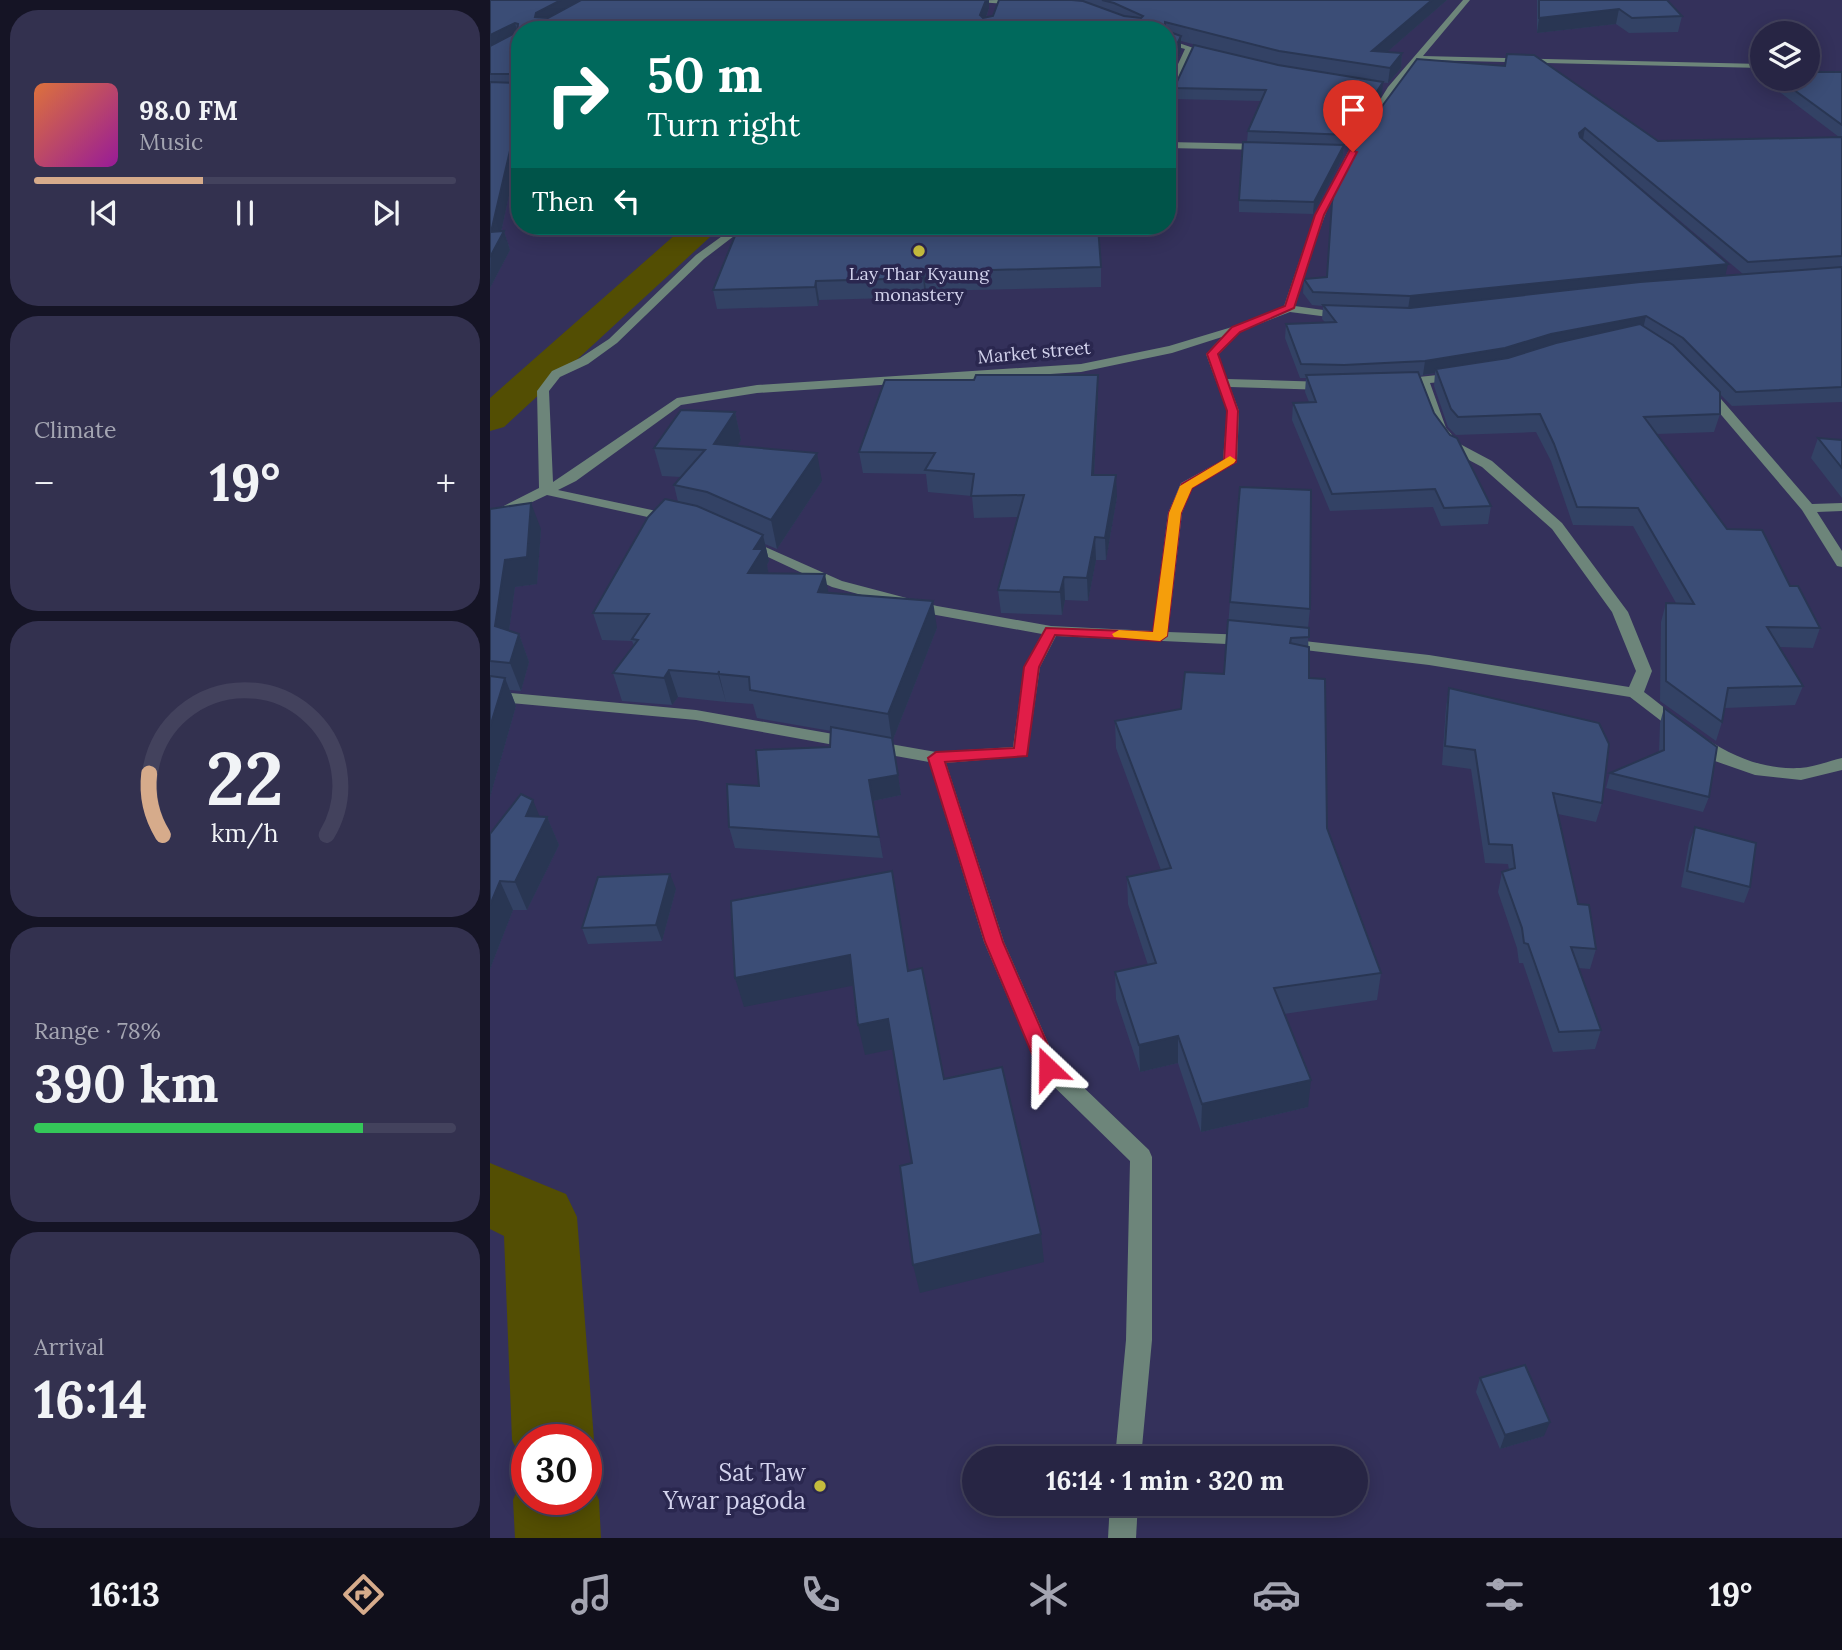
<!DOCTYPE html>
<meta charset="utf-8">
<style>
body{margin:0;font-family:Lora,serif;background:#33314f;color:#f1f3f6;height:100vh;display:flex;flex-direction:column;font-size:26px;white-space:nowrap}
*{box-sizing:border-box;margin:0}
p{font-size:23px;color:#a4a5b2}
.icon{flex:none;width:38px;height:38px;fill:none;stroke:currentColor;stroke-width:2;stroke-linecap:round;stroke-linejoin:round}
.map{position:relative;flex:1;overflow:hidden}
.panel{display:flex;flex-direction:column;gap:10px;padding:10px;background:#151425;width:490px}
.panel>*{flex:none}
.guide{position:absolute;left:21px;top:21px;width:665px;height:214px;border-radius:28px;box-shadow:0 4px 18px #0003,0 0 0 2px #43425d;background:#00695c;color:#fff;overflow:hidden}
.tools{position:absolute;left:1260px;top:21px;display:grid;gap:14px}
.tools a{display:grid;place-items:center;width:70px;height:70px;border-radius:50%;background:#272544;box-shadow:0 4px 18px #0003,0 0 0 2px #43425d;font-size:35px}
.speed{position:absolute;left:21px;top:1424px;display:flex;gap:14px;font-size:35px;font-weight:700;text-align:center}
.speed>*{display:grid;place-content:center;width:91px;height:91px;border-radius:50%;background:#272544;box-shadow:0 4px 18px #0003,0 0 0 2px #43425d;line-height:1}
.speed .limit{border:10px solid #d22;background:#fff;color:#111}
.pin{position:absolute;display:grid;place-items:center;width:60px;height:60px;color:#fff;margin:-72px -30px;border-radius:50% 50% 50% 0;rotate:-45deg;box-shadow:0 0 7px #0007}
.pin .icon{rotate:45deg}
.me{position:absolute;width:77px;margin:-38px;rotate:337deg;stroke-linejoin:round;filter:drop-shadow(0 0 5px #0008)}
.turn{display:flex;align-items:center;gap:24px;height:147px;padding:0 21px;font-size:32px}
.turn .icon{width:91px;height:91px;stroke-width:2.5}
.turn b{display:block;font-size:49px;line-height:60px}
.then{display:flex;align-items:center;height:66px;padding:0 21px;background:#0003;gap:14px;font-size:26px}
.big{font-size:52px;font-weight:700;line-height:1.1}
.panel .tile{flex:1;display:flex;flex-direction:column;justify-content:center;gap:10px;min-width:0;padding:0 24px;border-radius:28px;background:#33314f}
.panel .dial{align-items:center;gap:0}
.dial svg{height:182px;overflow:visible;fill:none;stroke:#43425d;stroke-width:7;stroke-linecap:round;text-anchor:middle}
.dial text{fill:#f1f3f6;stroke:none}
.song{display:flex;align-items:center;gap:21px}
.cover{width:84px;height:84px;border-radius:10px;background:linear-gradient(135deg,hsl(20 70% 55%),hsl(300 70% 35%))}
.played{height:7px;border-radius:4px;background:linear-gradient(90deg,#d6ab8b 40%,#43425d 40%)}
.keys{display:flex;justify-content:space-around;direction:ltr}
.heat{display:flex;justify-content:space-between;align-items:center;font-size:38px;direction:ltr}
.charge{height:10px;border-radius:5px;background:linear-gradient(90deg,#34c759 78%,#43425d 0)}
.trip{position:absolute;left:472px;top:1446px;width:406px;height:70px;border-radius:35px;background:#272544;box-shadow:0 4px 18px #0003,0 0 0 2px #43425d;font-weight:700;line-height:70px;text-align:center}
.menu{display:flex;height:112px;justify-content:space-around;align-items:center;background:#100f1b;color:#a4a5b2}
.menu .icon{width:49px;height:49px}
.menu .current{color:#d6ab8b}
.menu b{font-size:32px;color:#f1f3f6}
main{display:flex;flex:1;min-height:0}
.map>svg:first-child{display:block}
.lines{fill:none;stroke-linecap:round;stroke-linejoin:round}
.canal{fill:#534e03;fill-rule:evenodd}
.minor{fill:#6d857a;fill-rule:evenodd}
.wall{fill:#334265;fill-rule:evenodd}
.shaded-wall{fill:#293653}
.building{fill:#3b4d76;stroke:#293653;stroke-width:2}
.route{fill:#e11d48;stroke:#92132f;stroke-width:2}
.slow{fill:#f59e0b}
.poi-dot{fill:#c5bc3d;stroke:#2a274f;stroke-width:2.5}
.labels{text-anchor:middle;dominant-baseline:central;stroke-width:7;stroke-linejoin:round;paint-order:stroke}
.far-poi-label{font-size:18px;fill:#d3d3ed;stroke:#2a274f}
.far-street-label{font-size:18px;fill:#d3d3ed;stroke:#2a274f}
.near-poi-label{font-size:24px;fill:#d3d3ed;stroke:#2a274f;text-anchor:end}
</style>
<main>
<section class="panel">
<div class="tile">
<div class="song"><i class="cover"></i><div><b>98.0 FM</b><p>Music</p></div></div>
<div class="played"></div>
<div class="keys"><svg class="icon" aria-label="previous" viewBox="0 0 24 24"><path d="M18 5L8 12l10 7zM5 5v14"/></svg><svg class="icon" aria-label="pause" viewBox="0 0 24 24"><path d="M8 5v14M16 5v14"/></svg><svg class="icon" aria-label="next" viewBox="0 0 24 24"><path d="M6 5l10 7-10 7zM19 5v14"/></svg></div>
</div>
<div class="tile"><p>Climate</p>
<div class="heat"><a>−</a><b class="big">19°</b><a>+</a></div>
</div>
<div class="tile dial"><svg viewBox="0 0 100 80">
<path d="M14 69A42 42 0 1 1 86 69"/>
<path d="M14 69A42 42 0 0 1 8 42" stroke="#d6ab8b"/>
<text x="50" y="56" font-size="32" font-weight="700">22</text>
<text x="50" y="72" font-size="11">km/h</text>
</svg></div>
<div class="tile"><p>Range · 78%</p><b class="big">390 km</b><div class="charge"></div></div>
<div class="tile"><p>Arrival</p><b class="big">16:14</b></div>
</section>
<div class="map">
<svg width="1352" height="1538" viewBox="0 0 1352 1538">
<rect width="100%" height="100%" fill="#34315b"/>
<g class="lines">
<g class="canal">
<path d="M195,226h41l-5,7 -11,4 -206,190 -14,4v-33z"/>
<path d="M0,1163l76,31 11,23 17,223 -8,20v-20h-59v60h59v-30l13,30 2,38h-86l-2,-38 13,-30 -14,-30 -8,-204 -14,-7z"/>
</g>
<g class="minor">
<path d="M507,0l28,3 -3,2 -59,-4z"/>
<path d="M973,0h7l-47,56 339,8v4l-342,-8c-35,41 -77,108 -96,158 -11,29 -19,58 -29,88l49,7 6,3 -6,3 -54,-7 -49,19 -23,24 9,24 100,3 6,4 -6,4 -97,-3 9,24 -2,51 -45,26 -10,25 -14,119 80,3 8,5 -8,5 -192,-9 -16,31 -13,89 -81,7 58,179 52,119 93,89 3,7v183l-11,118h-26l11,-118 4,-179 -90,-88 -56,-131 -55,-180 -233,-42 -206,-19v-10l206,19 240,42 77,-5 11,-80 18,-33 -106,-19 -104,-28 -92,-43 2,-3h10l90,40 95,25 114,20 102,5 15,-118 13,-30 42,-23 4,-49 -21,-57 16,-17 -50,16 -91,19 -324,21 -76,12 -105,76 -18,9 122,26v6l-5,1 -128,-28 -57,27v-9l49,-25 -2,-97 15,-20 28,-13 29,-19 87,-84 40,-29h11l-43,33 -87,84 -29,21 -28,13 -11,14 4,91 124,-84 80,-13 324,-21 88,-18 63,-19 52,-21 31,-91 33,-63 40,-65z"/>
<path d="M677,39l50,17 -4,2 -21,-6 -21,46 -4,2v-12l18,-39 -18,-5z"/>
<path d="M677,142l98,2 4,3 -4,3 -98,-2z"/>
<path d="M966,373l4,1v6l-30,3 16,45 14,16 32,17 70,62 66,89 24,59 -8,21c48,36 91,79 156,76 14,-1 29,-7 42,-10v12l-41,10 -46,-5 -43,-15 -82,-63 -201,-32 -149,-18 -2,-3 8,-5 143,16 200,32 7,-16 -24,-59 -60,-83 -70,-62 -32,-17 -16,-21 -16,-44 -18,2 -6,-4 6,-4z"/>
<path d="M1214,383l4,1 104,120 30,-1v8l-25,1 25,39v16l-5,-1 -35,-56 -102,-120v-6z"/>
<path d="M620,1503h28l-2,35h-28z"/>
</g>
</g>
<g class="wall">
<path d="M0,0h499v8l-3,10 7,-2 6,-16h448l-60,52 15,1 -1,15 -13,15 -10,-1 4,11 -33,53h-5l-1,10 -30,58 -74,-2v-12l8,-58 1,-11 13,-30 -88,-2 1,-11 57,-34 -50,-13v10l-14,30v-51h-647v129h-3l-16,73 3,-1 6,19 -20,38z"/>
<path d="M1047,0h130l15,16 -4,16 -49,1 -13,-9 -79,9z"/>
<path d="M927,59l241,82 181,-4 -70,-53 1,-5h38l34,-7v330l-110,4 -12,-12v20l-6,18 -57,2 70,95 63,57 30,42 -7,20 -34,-1 24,39 -8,19 -70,3 -3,14 -6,19 -56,-40 1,-79 5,-19h10l-43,-77 -60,-1 -22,-64 -15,-29 -80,3 -8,-8 -14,-41 1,-13 -15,3 14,37 57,93 -3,18 -47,2 -8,-19 -103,4 -38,-91 1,-17 16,-1 -4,-10 1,-14h-6l-15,-40 1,-14 39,-2 -3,-3 1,-13 -11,-1 -9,-12 1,-14 23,-2zM1093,139l160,135 -18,2z"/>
<path d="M249,226l362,41v20l-175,4 -1,6 -106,3 -1,6 -101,3 -4,-19z"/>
<path d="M608,375v20l-4,80 23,22 -11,63h-10l-8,41 -23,-1 -3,15 -61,-2 -3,-23 20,-73 -44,1 -2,-22 -44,-4 -2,-18 -63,-1 -4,-21 115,-72z"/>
<path d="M245,412l6,28 -4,6 85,35 -45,68 -12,-5 4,17 -2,4 1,8 169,55 -45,114 9,53 -28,6 10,57 -148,-10 -6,-21 30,-41 71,-39 1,-16 -74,-13 -4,-14 -27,-2v-2v2l-48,-5 -6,8 -50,-4 -9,-28 21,-27 -2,-5 -30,-1 -9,-27 85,-111 -4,-17 7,-8 -19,-1 -8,-28z"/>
<path d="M1328,438l24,2v58l-31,-40z"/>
<path d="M0,509l51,20 -4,55 -22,3 -6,44 10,3 10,28 -8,29 -11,-1 6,16 -26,91z"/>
<path d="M740,602l80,7 -2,19 1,50 18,150 54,145 -4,27 -93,14 24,93 -107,25 -23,-69 -38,9 -24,-73 -1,-27 33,-7 -20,-61 -1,-27 34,-7 -45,-122 -1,-27 66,-12 43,-35z"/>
<path d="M959,688l153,115 -6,19 -38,-8 20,90 18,45 -6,20 -12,-1 23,62 -6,19 -42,3 -30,-89h-4l-2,-15 -19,-56 4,-20 7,-2 -1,-6 -23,-1 -14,-94 -29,-4 4,-58z"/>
<path d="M1174,708l45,89 -6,15 -97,-24 4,-15 49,-21 1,-29z"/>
<path d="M49,816l8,1 12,28 -32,65h-14l-23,59v-135z"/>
<path d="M1205,827l55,60 -6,16 -63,-16 8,-44z"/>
<path d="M186,889l-14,52 -74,3 -6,-16z"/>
<path d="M990,1378l64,58 -44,13 -24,-57z"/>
</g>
<g class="shaded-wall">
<path d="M71,0h30l-51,28 -5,-11 1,-4z"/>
<path d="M496,0h3v8l-7,21 -2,-14z"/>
<path d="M942,0h15l-76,66 1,-15z"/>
<path d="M1129,9l-3,15 -79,9 2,-15z"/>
<path d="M25,23l4,15 -29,14v-17z"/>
<path d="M691,36v15l-14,30v-15z"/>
<path d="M912,53l-1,15 -13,15 2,-15z"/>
<path d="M893,82l-1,11 -33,53v-11z"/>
<path d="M1095,128l-2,11 -7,5 3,-11z"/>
<path d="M22,142l5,17 -18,82 5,-10 6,19 -20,38 1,-56z"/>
<path d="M854,145l-1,11 -30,58 1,-12z"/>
<path d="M1238,264l-3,13 -317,32 2,-13z"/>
<path d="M434,272l2,19 -1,6 -2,-19z"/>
<path d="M326,281l3,19 -1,6 -3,-19z"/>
<path d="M1156,316l-3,13 -141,33 -66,7 -1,4 -12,2 2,-14 126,-27z"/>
<path d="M608,375v20l-5,101 -1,-21z"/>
<path d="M245,412l6,28 -20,32 -7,-28z"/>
<path d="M327,453l5,28 -45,68 -6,-29z"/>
<path d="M626,475l1,22 -11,63 -1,-22z"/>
<path d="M41,503l10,26 -4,55 -22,3 -9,66 -11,-27 10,-66z"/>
<path d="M273,535l6,26 -2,4 2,11 -21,-3 6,-24z"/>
<path d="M605,537l1,23 -8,41 -1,-23z"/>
<path d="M335,574l5,27 -12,-9z"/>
<path d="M574,577l1,23 -3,15 -2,-23z"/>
<path d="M443,601l4,27 -45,114 -4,-28z"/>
<path d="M29,634l10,28 -8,29 -11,-28z"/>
<path d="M179,670l9,27 -6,8 -8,-27z"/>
<path d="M228,674h1l7,28z"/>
<path d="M15,678l11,28 -26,91v-70z"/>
<path d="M408,775l3,20 -28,6 10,57 -14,-78z"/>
<path d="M43,800l10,25 4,-8 12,28 -32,65 -12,-28 11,-66z"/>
<path d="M402,871l5,29 16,100 -5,-29z"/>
<path d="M180,874l6,15 -14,52 -6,-16z"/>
<path d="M10,881l13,29 -23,59v-64z"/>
<path d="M360,955l6,30 -112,22 -9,-29z"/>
<path d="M398,1019l6,30 -29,6 -7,-30z"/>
<path d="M688,1036v27l-38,9 -1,-27z"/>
<path d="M821,1080l-3,27 -107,25 1,-28z"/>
<path d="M551,1234l3,28 -124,31 -7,-28z"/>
<path d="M1060,1422l-6,14 -44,13 5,-14z"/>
</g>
<g class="building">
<path d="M0,0h71l-25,13 -1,4 13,1 33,-18h405l-6,15 3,3 10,-2 6,-16h73l11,1 41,15 17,2 2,-2 -29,-13 -12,-3h330l-60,51 30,2 -12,15 -111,-17 -114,-29v8h-645v112h-8l-21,90 13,-1 -14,26v-175l25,1 3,-7 -3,-2h-25v-28l27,-14 1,-8 -3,-1 -25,12z"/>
<path d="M1049,0h128l15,16 -50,2 -13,-9 -80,9z"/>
<path d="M677,31l14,5 -14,30z"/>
<path d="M704,45l84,20 105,17 -34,53 -101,-4 18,-41 -92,-2z"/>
<path d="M1017,54l27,1 124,86 184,-4v119l-94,6 -163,-134 -6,5 1,4 148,127 -318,32 -97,-4 -9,-13 23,-2 5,-75 3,-15 22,-41 26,-41 34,-46 88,7z"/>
<path d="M1318,72h34v53l-63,-46h29z"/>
<path d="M753,142l101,3 -30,57 -75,-2z"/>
<path d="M249,226h359l3,41 -177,5 -1,6 -107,3 -1,6 -102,3z"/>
<path d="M1352,267v120l-106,5 -53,-54 -37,-22 -95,18 -46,14 -80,13 -81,4 -43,-1 -15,-40 50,-2 -13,-17 87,3 230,-26z"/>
<path d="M1150,324l33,21 47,47v22l-76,3 83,112 35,1 28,56h8l22,42 -53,-1 36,59 -75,2 -6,34 -56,-41v-78l28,1 -56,-96 -61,-1 -23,-63 -14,-30 -82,3 -7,-8 -15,-40 72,-11 48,-15z"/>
<path d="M928,372l16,41 16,22 7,3 34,68 -47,2 -9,-19 -103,5 -39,-91 23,-1 -10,-27z"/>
<path d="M486,375h122l-6,100h24l-11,63 -10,-1 -8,41 -23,-1 -4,15 -62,-2 26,-95 -53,1 3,-22 -49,-4 10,-17 -76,-1 26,-72h89z"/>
<path d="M191,410l54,2 -21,32 103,9 -46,67 -64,-28 -33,-7 31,-35 -51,-2z"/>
<path d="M1328,438l24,2v28z"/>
<path d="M750,487l71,3 -1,119 -80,-7z"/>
<path d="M175,499l32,7 66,29 -9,14h9l-15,24 77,1 -7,18 115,9 -45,113 -138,-24 -1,-13 -30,-3v-3l-1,3 -49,-4 -5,8 -51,-5 25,-33 -6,-1 17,-25 -56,-1 55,-96z"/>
<path d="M41,503l-4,54 -22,3 -10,66 24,8 -9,29 -20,-2v-152z"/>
<path d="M738,620l81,8v9l-18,1 -1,5 19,4v31l16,1 2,149 54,145 -107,15 37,92 -109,24 -24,-68 -39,9 -24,-73 41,-9 -29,-86 44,-9 -56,-147 66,-12 4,-37 39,2z"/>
<path d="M0,676l15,2 -15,49z"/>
<path d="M959,688l150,35 10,21 -7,59 -49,-10 25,111 11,1 7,44 -25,-2 30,83 -42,2 -31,-88 -4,-1 -2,-15 -20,-56 13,-4 -3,-23 -23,-1 -14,-94 -30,-4z"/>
<path d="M1174,708l53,39 -8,50 -99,-24 54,-23z"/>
<path d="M341,727l61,11 6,37 -29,5 10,57 -150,-10 -2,-43 32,2 -3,-36 74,-3z"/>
<path d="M31,794l12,6 -7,16 21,1 -32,65 -15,-1 -10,24v-71z"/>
<path d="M1205,827l61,16 -6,44 -63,-16z"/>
<path d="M402,871l16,100 14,-3 22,111 58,-12 39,167 -128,31 -13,-99 12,-3 -24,-144 -30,6 -8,-70 -115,23 -4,-77z"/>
<path d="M180,874l-14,51 -74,3 16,-51z"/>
<path d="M1035,1365l25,57 -45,13 -25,-57z"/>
</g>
<path class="route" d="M860,150l7,2 -33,63 -30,93 -54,24 -22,22 20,57 -2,51 -44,26 -11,25 -14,123 -7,5 -105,-6 -16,32 -12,89 -82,6 58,180 55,126 -3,5 -7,3 -7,-3 -3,-5 -53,-126 -57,-184 8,-6 78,-4 10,-81 22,-39 107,4 16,-119 13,-29 42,-24 3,-49 -20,-57 25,-27 53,-21 30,-91z"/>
<path class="slow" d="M740,456l6,4 -2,3 -42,25 -11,25 -14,123 -7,5 -46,-4 -2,-3 7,-4 34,2 16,-119 11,-27z"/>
<g class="poi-dot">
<circle cx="429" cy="251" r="7"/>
<circle cx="330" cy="1486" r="7"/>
</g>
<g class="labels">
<g class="far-poi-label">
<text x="429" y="273">Lay Thar Kyaung<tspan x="429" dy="21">monastery</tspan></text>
</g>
<g class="far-street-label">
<text transform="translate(544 352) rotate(-5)">Market street</text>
</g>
<g class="near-poi-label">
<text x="316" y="1472">Sat Taw<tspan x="316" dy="28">Ywar pagoda</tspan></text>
</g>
</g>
</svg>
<div class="tools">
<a><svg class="icon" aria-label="layers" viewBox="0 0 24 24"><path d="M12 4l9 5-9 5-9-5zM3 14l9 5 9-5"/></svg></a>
</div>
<div class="speed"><div class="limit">30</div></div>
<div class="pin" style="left:863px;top:152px;background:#d93025"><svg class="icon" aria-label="arrive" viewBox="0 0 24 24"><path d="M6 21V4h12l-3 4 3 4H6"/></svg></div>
<svg class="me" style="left:558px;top:1068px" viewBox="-20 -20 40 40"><path d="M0-17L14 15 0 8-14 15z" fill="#e11d48" stroke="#fff" stroke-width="4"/></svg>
<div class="trip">16:14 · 1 min · 320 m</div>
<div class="guide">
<div class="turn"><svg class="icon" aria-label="right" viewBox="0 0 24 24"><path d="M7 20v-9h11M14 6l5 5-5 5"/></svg><div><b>50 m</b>Turn right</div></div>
<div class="then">Then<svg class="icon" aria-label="left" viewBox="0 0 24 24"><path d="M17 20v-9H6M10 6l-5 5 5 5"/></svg></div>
</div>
</div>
</main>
<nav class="menu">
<b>16:13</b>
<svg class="icon current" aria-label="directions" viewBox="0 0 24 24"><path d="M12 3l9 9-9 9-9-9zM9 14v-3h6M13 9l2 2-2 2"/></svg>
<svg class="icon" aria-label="music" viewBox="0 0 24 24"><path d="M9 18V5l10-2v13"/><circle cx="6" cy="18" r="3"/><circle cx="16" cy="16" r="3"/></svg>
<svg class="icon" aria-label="phone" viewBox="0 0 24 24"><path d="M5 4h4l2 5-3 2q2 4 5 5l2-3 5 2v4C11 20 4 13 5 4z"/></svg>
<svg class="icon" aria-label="climate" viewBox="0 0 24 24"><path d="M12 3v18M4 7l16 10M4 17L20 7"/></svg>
<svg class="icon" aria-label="car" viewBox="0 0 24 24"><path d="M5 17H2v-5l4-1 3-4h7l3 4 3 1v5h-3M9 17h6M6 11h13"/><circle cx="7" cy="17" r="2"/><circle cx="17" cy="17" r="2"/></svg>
<svg class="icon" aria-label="filters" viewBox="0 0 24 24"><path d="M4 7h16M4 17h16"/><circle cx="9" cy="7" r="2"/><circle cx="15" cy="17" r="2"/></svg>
<b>19°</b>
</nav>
